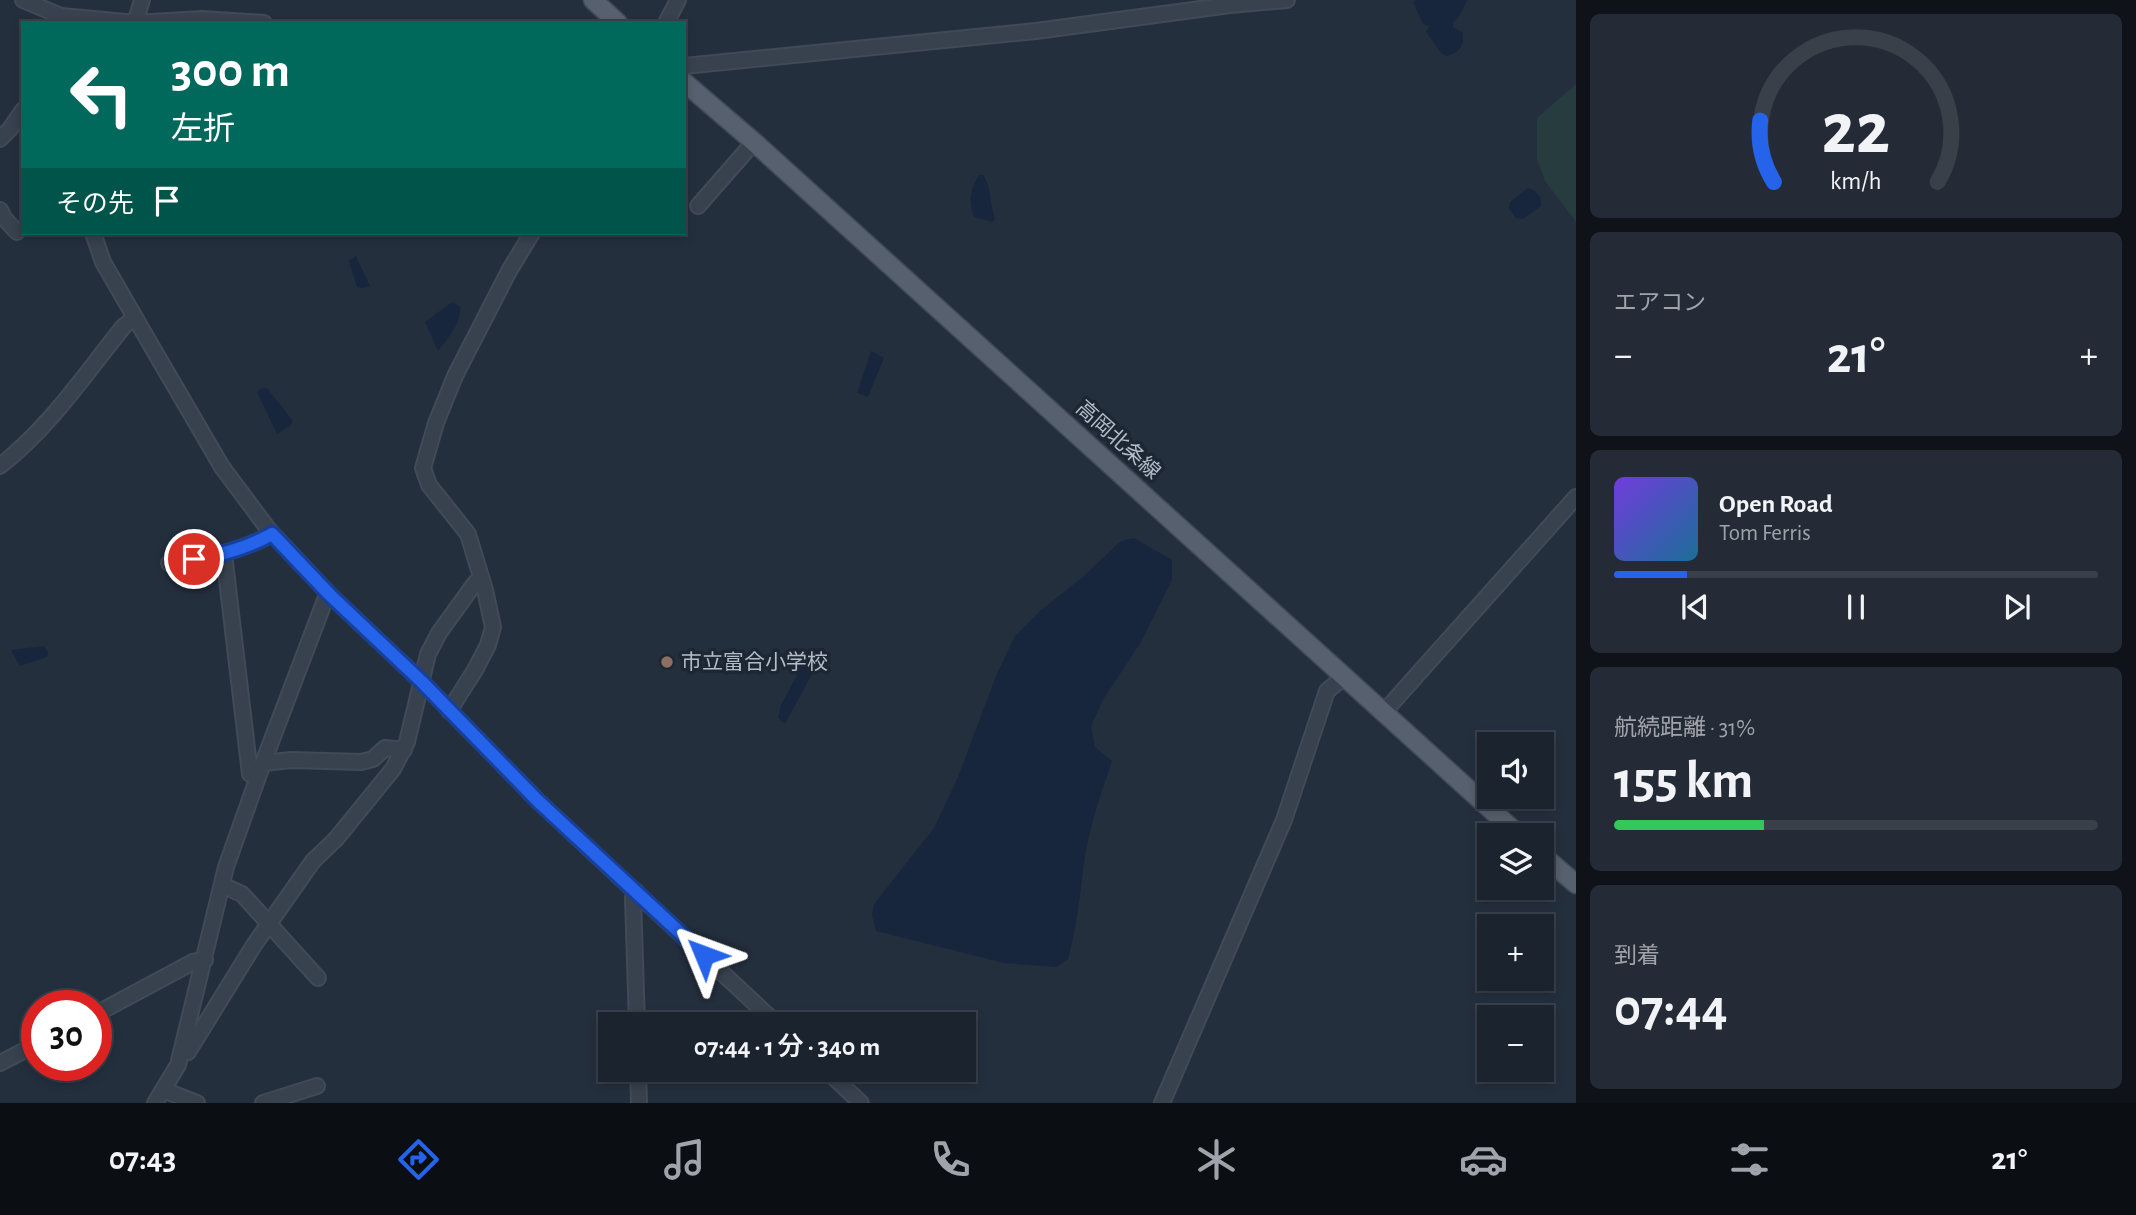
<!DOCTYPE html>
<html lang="ja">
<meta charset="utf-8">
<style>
body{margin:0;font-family:"Alegreya Sans","Noto Sans JP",sans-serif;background:#242b36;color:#f1f3f6;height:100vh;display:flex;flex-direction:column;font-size:26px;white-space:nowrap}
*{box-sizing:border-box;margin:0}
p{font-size:23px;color:#a0a4aa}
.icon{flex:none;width:38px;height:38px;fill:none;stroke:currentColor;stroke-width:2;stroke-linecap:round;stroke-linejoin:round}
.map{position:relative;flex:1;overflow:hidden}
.sheet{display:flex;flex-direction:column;gap:14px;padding:14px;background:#0f1319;width:560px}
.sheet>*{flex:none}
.hud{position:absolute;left:21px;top:21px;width:665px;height:214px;border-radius:0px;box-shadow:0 4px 10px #0003,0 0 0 2px #39404a;background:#00695c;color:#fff;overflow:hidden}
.tools{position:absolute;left:1477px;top:732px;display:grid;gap:14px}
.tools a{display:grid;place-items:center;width:77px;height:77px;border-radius:0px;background:#1b232e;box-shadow:0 4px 10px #0003,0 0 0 2px #39404a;font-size:35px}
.speed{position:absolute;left:21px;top:990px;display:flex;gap:14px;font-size:35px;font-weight:700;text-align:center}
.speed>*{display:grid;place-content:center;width:91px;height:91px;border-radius:50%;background:#1b232e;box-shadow:0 4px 10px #0003,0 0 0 2px #39404a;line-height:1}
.speed .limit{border:10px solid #d22;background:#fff;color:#111}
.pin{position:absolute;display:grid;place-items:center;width:60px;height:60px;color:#fff;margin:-30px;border:4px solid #fff;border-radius:50%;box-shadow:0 2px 7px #0007}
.me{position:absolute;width:77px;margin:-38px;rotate:314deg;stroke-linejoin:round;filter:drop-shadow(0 0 5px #0008)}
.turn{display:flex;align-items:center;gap:24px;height:147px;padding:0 35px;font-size:32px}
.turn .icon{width:91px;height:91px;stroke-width:2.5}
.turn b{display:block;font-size:49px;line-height:60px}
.then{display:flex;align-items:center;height:66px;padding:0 35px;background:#0003;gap:14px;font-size:26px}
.big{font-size:52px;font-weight:600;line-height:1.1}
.sheet .widget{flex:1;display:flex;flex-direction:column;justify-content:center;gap:10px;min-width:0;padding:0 24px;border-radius:10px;background:#242b36}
.sheet .dial{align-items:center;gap:0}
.dial svg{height:182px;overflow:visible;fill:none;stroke:#39404a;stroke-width:7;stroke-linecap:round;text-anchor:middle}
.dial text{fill:#f1f3f6;stroke:none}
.song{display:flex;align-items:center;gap:21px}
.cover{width:84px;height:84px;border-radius:10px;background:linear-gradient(135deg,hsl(260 70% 55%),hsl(200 70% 35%))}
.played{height:7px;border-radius:4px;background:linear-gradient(90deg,#2563eb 15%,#39404a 15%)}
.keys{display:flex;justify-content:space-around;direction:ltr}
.heat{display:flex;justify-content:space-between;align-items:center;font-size:38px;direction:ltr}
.charge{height:10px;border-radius:5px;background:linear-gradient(90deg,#34c759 31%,#39404a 0)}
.trip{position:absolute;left:598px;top:1012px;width:378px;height:70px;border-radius:0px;background:#1b232e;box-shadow:0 4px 10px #0003,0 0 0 2px #39404a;font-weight:600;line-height:70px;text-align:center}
.dock{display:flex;height:112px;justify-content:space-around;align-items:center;background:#0b0e12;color:#a0a4aa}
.dock .icon{width:49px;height:49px}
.dock .on{color:#2563eb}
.dock b{font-size:32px;color:#f1f3f6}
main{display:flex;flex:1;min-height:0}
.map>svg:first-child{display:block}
.green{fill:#263c3f}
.water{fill:#17263c}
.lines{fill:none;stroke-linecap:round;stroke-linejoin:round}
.minor-casing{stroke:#414a57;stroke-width:18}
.major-casing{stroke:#414a57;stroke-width:21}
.minor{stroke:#38414e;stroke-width:14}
.major{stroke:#56606e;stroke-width:18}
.route-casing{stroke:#184099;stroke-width:18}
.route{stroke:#2563eb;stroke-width:12}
.education-dot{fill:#8d6e63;stroke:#1d2633;stroke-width:2.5}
.labels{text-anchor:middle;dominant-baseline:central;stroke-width:7;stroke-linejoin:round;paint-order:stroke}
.street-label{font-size:21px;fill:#b4bcc9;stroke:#1d2633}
.poi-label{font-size:21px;fill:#b4bcc9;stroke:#1d2633;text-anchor:start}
</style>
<main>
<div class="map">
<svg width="1576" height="1103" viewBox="0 0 1576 1103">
<rect width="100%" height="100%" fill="#242f3e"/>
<path class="green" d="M1576,84v138l-31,-41 -8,-22v-41z"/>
<g class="water">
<path d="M1416,0h51l-7,15 -7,8v4l10,6c1,14 -2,18 -16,23l-5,-2 -16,-22 4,-6 -7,-2 -10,-22z"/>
<path d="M979,175h4c8,10 7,30 12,44l-3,3 -18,-5c-6,-16 -4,-27 5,-42z"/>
<path d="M1528,188l7,3 6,7v8l-18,13 -7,-1 -7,-9 1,-7z"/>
<path d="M356,256l14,30 -8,2 -5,-1 -8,-26z"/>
<path d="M452,302l8,4c2,17 -12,32 -22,45l-13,-29z"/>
<path d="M871,351l13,7 -16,39 -11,-4z"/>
<path d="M262,388h5l26,33 -3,5 -13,8 -20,-42z"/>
<path d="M1134,538l38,22v20l-31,62 -37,56 -13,28 4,21 17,14c-11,33 -23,66 -28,101 -4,33 -7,65 -16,97l-12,8 -52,-4 -128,-32 -4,-16 2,-11 60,-76 24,-51 38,-101 19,-40 25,-25 44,-35 37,-35z"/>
<path d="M44,646l4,6 -1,5 -27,9 -9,-16z"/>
<path d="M814,648l5,2 2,7 -36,67 -7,-6 3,-13 29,-54z"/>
</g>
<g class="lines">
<g class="minor-casing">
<g id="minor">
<path d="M23,0l38,16 33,3 41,4 67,-4 62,4"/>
<path d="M135,23l7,-23"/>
<path d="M666,23l12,-23"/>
<path d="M684,66l352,-35 194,-26 57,-5"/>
<path d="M0,139l10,-10 13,-19"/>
<path d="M698,206l56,-64"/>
<path d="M0,210l4,8 13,14"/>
<path d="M93,233l10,29 49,85 70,120 47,63 61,65 92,87 116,119 239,223"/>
<path d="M0,466c50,-39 85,-92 124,-140l11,-8"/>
<path d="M224,554l26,220 8,1"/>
<path d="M169,563c38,-5 70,-11 103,-29"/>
<path d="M449,711l26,-41 13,-25 5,-18 -8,-37 -17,-56 -39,-49 -6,-17 13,-45 19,-47 54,-105 23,-38"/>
<path d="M1384,712l192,-215"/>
<path d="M263,763l28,-3 70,2 12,-3 12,-11 19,2"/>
<path d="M222,885l20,9 76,84"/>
<path d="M636,891l-3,7 4,126"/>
<path d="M96,1014l97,-52 12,-2"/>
<path d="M181,1053l7,-1 66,-107 59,-84 23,-22 57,-70 14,-27 21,-88 11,-21 36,-50 7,-3"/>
<path d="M0,1063l37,-19"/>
<path d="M638,1069l1,34"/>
<path d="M825,1069l36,34"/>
<path d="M163,1090l34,13"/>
<path d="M155,1103l23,-38 48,-198 37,-104 62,-163 5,-5"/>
<path d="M263,1103l54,-17"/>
<path d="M1162,1103l122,-283 43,-129 17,-14"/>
</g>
</g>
<g class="major-casing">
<g id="major">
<path d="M593,0l25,23"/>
<path d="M684,82l70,60 765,693"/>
<path d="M1542,855l34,29"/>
</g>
</g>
<use href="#minor" class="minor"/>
<use href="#major" class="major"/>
</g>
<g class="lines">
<g class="route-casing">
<path id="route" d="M194,559c29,-4 53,-11 78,-25l58,61 92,87 116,119 166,154"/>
</g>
<use href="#route" class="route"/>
</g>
<circle class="education-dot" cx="667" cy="662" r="7"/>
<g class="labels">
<g class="street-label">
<text transform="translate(1118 440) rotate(42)">高岡北条線</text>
</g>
<g class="poi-label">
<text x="681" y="662">市立富合小学校</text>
</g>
</g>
</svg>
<div class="tools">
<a><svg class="icon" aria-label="sound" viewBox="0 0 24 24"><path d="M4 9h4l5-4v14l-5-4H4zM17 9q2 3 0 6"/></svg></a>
<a><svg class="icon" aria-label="layers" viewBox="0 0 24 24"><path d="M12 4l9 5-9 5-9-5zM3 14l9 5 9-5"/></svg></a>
<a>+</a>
<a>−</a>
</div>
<div class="speed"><div class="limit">30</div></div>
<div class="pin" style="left:194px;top:559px;background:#d93025"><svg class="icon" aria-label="arrive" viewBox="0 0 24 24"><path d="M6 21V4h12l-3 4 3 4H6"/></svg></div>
<svg class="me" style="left:704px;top:955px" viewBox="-20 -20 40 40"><path d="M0-17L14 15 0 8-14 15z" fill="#2563eb" stroke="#fff" stroke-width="4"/></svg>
<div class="trip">07:44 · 1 分 · 340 m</div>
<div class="hud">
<div class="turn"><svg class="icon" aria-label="left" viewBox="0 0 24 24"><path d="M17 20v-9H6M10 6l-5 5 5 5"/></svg><div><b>300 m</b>左折</div></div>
<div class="then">その先<svg class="icon" aria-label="arrive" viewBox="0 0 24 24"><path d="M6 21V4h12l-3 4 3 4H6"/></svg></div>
</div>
</div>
<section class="sheet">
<div class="widget dial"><svg viewBox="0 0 100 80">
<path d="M14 69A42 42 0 1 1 86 69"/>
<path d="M14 69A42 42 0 0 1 8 42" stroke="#2563eb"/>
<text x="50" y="56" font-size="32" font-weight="700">22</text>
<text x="50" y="72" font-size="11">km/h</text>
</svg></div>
<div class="widget"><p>エアコン</p>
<div class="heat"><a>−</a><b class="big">21°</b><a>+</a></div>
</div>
<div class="widget">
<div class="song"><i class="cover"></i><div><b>Open Road</b><p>Tom Ferris</p></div></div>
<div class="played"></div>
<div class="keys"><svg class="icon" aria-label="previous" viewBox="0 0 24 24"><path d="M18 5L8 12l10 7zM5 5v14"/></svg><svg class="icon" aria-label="pause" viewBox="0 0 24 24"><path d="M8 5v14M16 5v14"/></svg><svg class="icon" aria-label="next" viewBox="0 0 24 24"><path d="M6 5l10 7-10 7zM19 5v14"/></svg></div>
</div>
<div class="widget"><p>航続距離 · 31%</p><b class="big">155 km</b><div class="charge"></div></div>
<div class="widget"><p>到着</p><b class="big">07:44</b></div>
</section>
</main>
<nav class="dock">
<b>07:43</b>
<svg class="icon on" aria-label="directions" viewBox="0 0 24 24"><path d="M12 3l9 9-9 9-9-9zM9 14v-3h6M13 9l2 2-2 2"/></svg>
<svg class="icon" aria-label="music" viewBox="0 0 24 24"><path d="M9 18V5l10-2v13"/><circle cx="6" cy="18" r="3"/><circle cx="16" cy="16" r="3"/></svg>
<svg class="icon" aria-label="phone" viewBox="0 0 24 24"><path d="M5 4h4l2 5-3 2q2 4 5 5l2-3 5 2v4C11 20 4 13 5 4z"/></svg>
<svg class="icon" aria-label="climate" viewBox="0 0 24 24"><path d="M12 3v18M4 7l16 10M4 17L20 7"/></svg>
<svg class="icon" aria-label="car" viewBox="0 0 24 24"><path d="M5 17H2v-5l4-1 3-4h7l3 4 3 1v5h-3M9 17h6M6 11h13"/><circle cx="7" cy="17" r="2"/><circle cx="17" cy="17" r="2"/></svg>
<svg class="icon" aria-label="filters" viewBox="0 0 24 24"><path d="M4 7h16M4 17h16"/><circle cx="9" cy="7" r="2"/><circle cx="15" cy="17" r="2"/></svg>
<b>21°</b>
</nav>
